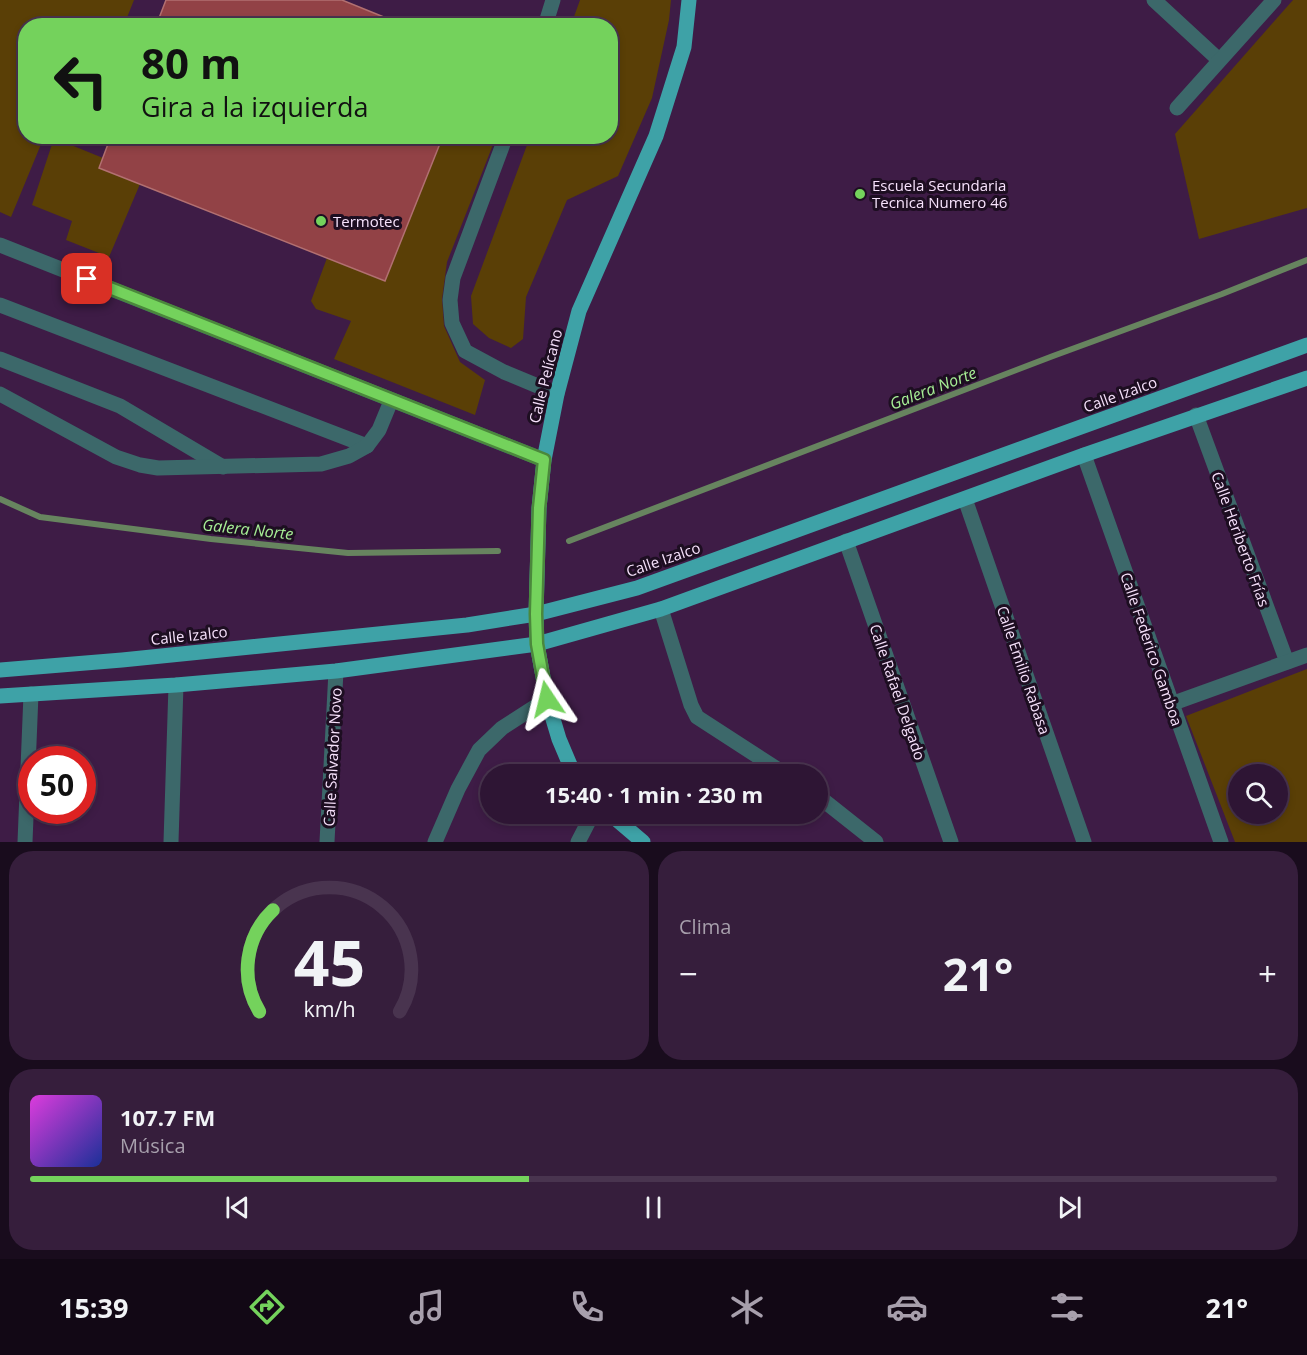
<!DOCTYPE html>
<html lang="es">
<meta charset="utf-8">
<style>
body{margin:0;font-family:"Open Sans",sans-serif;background:#361e3c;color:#f1f3f6;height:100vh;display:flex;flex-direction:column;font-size:22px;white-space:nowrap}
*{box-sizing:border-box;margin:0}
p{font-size:20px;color:#a79fac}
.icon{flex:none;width:33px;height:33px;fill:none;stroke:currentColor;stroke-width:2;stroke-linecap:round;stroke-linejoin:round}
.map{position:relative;height:842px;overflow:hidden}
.details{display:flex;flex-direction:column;gap:9px;padding:9px;background:#190c1d;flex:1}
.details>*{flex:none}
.guide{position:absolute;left:18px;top:18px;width:600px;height:126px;border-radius:24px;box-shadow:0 3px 9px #0003,0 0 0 2px #49344f;background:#74d25c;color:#111;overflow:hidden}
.controls{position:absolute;left:1228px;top:764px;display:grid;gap:12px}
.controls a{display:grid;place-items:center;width:60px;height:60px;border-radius:50%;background:#2e1534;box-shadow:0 3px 9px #0003,0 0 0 2px #49344f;font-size:30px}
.speed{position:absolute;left:18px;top:746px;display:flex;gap:12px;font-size:30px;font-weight:700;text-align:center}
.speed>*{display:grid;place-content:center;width:78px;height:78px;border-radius:50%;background:#2e1534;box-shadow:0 3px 9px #0003,0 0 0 2px #49344f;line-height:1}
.speed .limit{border:9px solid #d22;background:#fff;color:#111}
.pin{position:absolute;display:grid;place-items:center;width:51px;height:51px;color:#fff;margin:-26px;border-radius:12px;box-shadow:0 3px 9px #0006}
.me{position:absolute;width:66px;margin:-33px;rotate:350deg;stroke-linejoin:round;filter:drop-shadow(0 0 4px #0008)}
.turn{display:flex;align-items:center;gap:21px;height:126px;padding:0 24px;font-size:27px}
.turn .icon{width:78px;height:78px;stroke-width:2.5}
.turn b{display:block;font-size:42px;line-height:51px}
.big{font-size:45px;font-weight:700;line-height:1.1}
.details .widget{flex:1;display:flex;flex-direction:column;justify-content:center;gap:9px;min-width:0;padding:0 21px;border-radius:24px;background:#361e3c}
.details .dial{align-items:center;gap:0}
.dial svg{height:156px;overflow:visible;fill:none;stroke:#49344f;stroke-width:7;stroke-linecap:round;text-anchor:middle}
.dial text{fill:#f1f3f6;stroke:none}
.song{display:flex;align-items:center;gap:18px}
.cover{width:72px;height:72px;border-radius:9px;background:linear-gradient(135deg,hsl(300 70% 55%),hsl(230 70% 35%))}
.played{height:6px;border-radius:3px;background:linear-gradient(90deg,#74d25c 40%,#49344f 40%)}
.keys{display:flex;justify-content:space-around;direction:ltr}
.heat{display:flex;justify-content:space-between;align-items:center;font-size:33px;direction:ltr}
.details .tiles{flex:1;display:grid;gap:9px;grid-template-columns:1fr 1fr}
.widget:last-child{grid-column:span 2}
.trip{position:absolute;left:480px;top:764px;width:348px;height:60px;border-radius:30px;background:#2e1534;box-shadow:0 3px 9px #0003,0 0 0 2px #49344f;font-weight:700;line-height:60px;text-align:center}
.menu{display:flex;height:96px;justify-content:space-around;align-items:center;background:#120815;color:#a79fac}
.menu .icon{width:42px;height:42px}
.menu .current{color:#74d25c}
.menu b{font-size:27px;color:#f1f3f6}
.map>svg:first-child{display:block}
.green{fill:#5a3f06;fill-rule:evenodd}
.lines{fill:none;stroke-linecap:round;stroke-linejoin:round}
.stream{stroke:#67845f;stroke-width:6}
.building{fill:#924246;stroke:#b27071;stroke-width:1.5}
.minor{stroke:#3c686a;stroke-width:15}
.major{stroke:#3ea2a7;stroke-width:15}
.route-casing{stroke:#4b883c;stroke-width:15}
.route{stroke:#74d25c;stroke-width:10}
.poi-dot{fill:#74d25c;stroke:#1d0e21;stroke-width:2}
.labels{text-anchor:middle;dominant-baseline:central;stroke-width:6;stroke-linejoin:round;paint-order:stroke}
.poi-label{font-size:15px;fill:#f7e2fc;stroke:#1d0e21;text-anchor:start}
.street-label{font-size:15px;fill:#f7e2fc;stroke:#1d0e21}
.water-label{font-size:16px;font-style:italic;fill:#a7ef96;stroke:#1d0e21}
</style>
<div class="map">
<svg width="1307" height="842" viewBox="0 0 1307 842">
<rect width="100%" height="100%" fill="#3e1c46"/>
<g class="green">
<path d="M0,0h134l-10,25 -98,1v110l18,1 -33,80 -11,-5z"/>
<path d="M580,0h91l-2,20 -17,78 -34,78 -51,24 -41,97 -3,42 -12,9 -22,-10 -16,-14 -2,-28 59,-159 80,-1v-110l-39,-1z"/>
<path d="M1293,0h14v208l-108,31 -24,-105z"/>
<path d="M443,137h53l-49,125 -5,37 2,27 16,36 25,18 -10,35 -141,-56 17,-38 -35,-12 -5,-8 16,-43 58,23z"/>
<path d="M54,138l49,20 37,26 -31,73 -43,-17 6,-19 -40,-16z"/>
<path d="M1307,669v173h-72l-49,-126zM1239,774h39v39h-39z"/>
</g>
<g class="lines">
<g class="stream">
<path d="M0,499l40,18 171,22 137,14 150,-2"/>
<path d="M569,541l484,-185 169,-62 85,-34"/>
</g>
</g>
<g class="building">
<path d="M166,0h176l64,26h-250z"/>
<path d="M111,136h332l-58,145 -286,-113z"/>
</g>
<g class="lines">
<g class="minor">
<path d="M1154,0l65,60"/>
<path d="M545,26l8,-26"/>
<path d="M1177,108l97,-108"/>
<path d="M506,136l-53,142 -3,22 2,23 13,28 39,21 53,22"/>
<path d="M0,245l544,215"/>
<path d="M0,305l367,141"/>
<path d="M0,359l120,47 103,61"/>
<path d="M0,394l116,63 24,8 18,3 163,-4 28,-8 18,-10 12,-16 12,-29"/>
<path d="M1196,415l91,247"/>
<path d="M1084,455l137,387"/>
<path d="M965,499l119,343"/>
<path d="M846,541l105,301"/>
<path d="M661,609l30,96 6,12 88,57"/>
<path d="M1171,704l136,-49"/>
<path d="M818,796l58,46"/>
<path d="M25,842l6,-148"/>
<path d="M171,842l5,-157"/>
<path d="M327,842l9,-171"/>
<path d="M435,842l23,-53 21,-39 23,-22 45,-29"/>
<path d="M578,842l15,-29"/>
</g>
<g class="major">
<path d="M0,670l122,-10 345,-35 69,-11 101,-26 670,-243"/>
<path d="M0,696l176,-11 160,-14 201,-27 124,-35 423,-154 223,-77"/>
<path d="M577,774l-7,-9 -11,-26 -12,-40 -10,-55 -1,-30 3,-106 5,-48 13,-66 22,-83 77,-175 28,-89 5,-47"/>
<path d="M609,813l34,29"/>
</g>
</g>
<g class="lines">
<g class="route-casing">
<path id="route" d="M87,279l457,181 -5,48 -3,106 1,30 10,55"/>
</g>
<use href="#route" class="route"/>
</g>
<g class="poi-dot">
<circle cx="860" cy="194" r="6"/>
<circle cx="321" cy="221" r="6"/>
</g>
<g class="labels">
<g class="poi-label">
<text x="872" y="185">Escuela Secundaria<tspan x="872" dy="17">Tecnica Numero 46</tspan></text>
<text x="333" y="221">Termotec</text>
</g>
<g class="street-label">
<text transform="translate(545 376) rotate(-76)">Calle Pelícano</text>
<text transform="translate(1120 394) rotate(-20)">Calle Izalco</text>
<text transform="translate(1241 539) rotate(70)">Calle Heriberto Frías</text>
<text transform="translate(663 559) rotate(-19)">Calle Izalco</text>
<text transform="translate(189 635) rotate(-6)">Calle Izalco</text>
<text transform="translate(1152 649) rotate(71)">Calle Federico Gamboa</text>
<text transform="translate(1024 670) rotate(71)">Calle Emilio Rabasa</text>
<text transform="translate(898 692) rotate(71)">Calle Rafael Delgado</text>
<text transform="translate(332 757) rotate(-87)">Calle Salvador Novo</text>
</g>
<g class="water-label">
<text transform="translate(933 388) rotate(-21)">Galera Norte</text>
<text transform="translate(248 529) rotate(6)">Galera Norte</text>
</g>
</g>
</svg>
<div class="controls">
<a><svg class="icon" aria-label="search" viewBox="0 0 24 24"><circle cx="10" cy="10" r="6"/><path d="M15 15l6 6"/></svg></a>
</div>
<div class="speed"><div class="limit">50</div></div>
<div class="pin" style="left:87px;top:279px;background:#d93025"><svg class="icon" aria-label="arrive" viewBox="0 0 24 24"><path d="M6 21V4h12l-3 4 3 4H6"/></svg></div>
<svg class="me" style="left:547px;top:699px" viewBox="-20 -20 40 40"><path d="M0-17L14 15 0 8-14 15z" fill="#74d25c" stroke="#fff" stroke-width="4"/></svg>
<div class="trip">15:40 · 1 min · 230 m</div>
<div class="guide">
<div class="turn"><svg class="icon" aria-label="left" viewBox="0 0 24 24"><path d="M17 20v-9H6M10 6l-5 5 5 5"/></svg><div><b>80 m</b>Gira a la izquierda</div></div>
</div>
</div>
<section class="details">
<div class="tiles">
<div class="widget dial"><svg viewBox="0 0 100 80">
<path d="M14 69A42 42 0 1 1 86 69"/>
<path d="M14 69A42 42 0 0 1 21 17" stroke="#74d25c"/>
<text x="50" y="56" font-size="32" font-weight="700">45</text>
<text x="50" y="72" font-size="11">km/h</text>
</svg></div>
<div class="widget"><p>Clima</p>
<div class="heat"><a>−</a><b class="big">21°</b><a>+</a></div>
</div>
<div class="widget">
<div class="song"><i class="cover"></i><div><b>107.7 FM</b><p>Música</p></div></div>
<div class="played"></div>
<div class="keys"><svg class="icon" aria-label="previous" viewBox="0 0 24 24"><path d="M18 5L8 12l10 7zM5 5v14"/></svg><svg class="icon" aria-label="pause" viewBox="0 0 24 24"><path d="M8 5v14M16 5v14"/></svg><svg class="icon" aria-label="next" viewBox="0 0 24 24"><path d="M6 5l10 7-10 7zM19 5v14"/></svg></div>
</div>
</div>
</section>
<nav class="menu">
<b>15:39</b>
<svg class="icon current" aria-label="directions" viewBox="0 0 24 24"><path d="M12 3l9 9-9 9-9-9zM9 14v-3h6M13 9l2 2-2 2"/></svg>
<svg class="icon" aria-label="music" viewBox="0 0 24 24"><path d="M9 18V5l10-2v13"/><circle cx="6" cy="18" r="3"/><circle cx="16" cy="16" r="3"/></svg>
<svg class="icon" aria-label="phone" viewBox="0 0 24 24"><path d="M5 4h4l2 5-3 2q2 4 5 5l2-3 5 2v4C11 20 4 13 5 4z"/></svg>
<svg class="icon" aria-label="climate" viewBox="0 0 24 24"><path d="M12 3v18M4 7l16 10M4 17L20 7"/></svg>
<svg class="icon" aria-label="car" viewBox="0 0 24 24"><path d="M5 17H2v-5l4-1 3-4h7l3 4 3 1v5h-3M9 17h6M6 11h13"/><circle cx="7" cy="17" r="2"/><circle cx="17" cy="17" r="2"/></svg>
<svg class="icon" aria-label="filters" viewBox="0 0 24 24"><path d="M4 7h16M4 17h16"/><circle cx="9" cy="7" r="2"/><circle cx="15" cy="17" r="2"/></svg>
<b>21°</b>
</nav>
